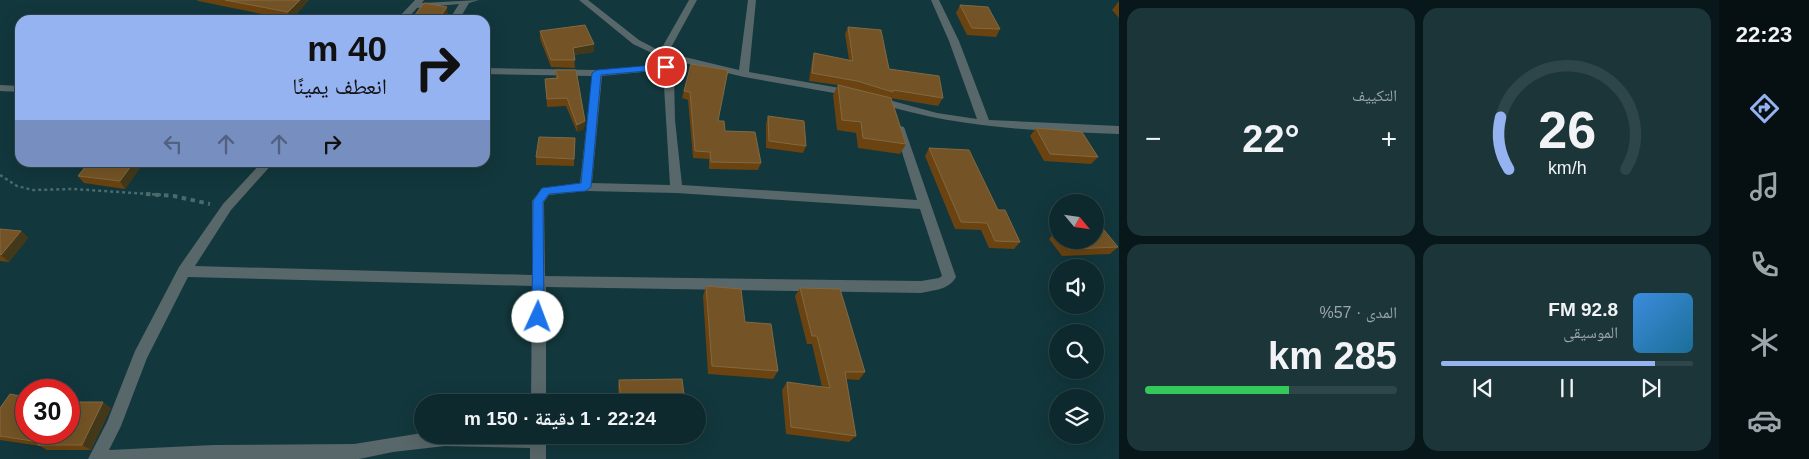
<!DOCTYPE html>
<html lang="ar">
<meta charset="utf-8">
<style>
body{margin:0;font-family:Arial,"Noto Naskh Arabic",sans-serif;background:#1c3539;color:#f1f3f6;direction:rtl;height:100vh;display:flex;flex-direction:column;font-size:19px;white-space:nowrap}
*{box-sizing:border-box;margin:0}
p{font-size:16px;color:#9ba6aa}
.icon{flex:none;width:28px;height:28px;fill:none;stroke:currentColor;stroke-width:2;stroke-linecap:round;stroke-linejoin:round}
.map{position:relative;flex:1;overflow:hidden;direction:ltr}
.panel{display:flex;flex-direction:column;gap:8px;padding:8px;background:#081719;width:600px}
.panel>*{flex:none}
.top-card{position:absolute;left:15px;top:15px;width:475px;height:152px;border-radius:15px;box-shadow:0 5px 20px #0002,0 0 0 1px #2e4549;direction:rtl;background:#95b2f1;color:#111;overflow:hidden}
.needle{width:32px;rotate:119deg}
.buttons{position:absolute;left:1049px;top:194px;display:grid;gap:10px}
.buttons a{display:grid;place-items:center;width:55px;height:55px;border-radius:50%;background:#0e292d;box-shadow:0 5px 20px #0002,0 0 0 1px #2e4549;font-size:25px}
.speed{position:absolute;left:15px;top:379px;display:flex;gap:10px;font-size:25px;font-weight:700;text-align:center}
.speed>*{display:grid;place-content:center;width:65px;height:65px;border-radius:50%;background:#0e292d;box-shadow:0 5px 20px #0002,0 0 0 1px #2e4549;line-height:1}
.speed .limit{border:8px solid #d22;background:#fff;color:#111}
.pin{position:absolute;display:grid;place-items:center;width:42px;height:42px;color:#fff;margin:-21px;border:2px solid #fff;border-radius:50%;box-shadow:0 1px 5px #0007}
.me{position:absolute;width:55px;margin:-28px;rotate:2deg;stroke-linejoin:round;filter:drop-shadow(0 0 4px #0008)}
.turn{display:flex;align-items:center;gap:18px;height:105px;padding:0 20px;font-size:22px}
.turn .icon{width:65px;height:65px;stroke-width:2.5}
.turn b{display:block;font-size:35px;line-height:42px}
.lanes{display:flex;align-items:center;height:48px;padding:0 20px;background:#0003;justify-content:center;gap:25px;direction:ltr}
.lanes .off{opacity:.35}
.big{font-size:38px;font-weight:800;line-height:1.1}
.panel .widget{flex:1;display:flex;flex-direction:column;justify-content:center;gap:8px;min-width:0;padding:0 18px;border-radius:15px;background:#1c3539}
.panel .dial{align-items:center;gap:0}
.dial svg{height:130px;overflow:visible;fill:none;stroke:#2e4549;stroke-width:7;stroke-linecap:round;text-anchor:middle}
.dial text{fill:#f1f3f6;stroke:none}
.song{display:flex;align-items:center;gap:15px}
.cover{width:60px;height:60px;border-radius:8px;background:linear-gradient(135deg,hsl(210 70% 55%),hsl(200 70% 35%))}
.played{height:5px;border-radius:2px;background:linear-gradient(90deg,#95b2f1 85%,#2e4549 85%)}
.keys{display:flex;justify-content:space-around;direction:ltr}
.heat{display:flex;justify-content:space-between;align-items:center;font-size:28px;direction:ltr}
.charge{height:8px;border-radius:4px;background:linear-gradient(90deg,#34c759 57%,#2e4549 0)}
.panel .tiles{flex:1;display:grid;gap:8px;grid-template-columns:repeat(2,1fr)}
.trip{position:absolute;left:414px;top:394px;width:292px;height:50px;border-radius:25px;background:#0e292d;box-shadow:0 5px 20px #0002,0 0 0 1px #2e4549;font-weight:800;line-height:50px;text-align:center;direction:rtl}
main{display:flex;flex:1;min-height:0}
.dock{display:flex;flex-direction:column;width:90px;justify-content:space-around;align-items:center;background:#061012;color:#9ba6aa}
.dock .icon{width:35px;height:35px}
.dock .on{color:#95b2f1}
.dock b{font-size:22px;color:#f1f3f6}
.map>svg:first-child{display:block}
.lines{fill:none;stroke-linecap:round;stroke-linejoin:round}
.path-far1{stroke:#4b6a6e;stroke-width:2.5;stroke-dasharray:3 3;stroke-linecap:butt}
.path{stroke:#4b6a6e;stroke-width:4;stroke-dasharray:4.5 4.5;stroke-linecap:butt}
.minor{fill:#586769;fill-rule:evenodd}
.wall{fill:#6a4310}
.shaded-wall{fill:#433819}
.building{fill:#745426;stroke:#816943}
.route{fill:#1a73e8;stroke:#114b97}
</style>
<main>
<nav class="dock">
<b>22:23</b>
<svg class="icon on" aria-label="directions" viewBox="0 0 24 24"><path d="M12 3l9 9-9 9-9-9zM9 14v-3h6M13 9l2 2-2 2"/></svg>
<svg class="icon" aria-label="music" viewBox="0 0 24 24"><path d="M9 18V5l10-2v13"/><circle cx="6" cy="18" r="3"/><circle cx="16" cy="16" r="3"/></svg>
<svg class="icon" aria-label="phone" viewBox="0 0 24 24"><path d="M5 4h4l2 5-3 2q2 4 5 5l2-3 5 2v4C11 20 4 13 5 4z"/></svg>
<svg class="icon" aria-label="climate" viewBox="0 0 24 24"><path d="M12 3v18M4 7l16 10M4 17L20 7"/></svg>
<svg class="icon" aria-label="car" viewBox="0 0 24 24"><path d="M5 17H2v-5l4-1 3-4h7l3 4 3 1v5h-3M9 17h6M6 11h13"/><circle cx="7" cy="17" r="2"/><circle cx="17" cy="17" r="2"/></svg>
</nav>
<section class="panel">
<div class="tiles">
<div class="widget dial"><svg viewBox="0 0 100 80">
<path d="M14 69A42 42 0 1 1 86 69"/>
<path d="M14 69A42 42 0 0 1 9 37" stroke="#95b2f1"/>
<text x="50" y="56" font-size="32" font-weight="700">26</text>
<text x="50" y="72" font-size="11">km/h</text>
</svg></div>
<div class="widget"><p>التكييف</p>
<div class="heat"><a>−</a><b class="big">22°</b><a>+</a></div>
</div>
<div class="widget">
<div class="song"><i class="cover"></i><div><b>92.8 FM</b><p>الموسيقى</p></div></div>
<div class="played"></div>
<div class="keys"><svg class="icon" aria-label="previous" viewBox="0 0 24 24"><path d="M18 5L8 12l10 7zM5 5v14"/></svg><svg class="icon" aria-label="pause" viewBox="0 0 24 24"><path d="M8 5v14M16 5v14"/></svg><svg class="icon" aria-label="next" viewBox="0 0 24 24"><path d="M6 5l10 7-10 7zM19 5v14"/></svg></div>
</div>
<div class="widget"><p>المدى · 57%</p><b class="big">285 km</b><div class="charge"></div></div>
</div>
</section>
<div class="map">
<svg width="1119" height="459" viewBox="0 0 1119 459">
<rect width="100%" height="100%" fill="#12373c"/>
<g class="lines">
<path class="path-far1" d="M0,175l17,11 16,4 40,-1 91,6"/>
<path class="path" d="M146,194l28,2 36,8"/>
<g class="minor">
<path d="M415,0h9l-2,3 57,-3 -10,3 -10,17h-10l10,-16 -42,4 -11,12h-10z"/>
<path d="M579,0h9l51,40 21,11 29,-51h8l-29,53 71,17 9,-70h8l-7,72 102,18 5,3 -5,3 -107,-19 -76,-18 6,15 1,46 7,65 235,15 -22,-70 5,-4 4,1 52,150c-7,13 -22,13 -35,16l-375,-6v115h-15l1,-116 -344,-9 -41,81 -26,68 -12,24 104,-5 141,-1 68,-11v2h124v24h-16v-11l-85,-2 -52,6 -34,7h-271l19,-37 28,-71 44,-84 44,-63 39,-42h12l-43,48 -36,56 337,9v-74l10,-13 38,-5 12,-107 -107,-2v-6l112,2 64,-5 -3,-9 -25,-12zM663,70l7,115 -78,-2 10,-107zM586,191l90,2 244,16 22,67 -3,2 -18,3 -376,-5 -1,-74 5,-7z"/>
<path d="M931,0h8l20,41 30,79 130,6v8c-85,-3 -163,-6 -245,-32l-1,-2 5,-3 59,16 40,6 -28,-78z"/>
<path d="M0,85l20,1v6l-20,-1z"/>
</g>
</g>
<g class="wall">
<path d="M197,0h112l-18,20 -93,-19z"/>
<path d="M1119,1v17l-7,-8z"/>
<path d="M960,5l40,24 -4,8 -29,-2 -11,-22z"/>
<path d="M848,27l41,42 54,29 -5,8 -48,-8 16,46 -6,10 -42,-6 -2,-15 -19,-3 -4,-35 5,-10 -29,-4 3,-20 2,-8 35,7 -4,-26z"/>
<path d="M540,31l54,13v8l-20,3 1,13 -24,-1 -11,-28z"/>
<path d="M691,64l27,57 7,10 36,32 -3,7 -49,-1v-10l-16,-1 -5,-58 -6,-2z"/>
<path d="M555,70l30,51 -1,8 -7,3 -11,-26 -19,1 -2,-28 11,-1z"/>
<path d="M768,116l38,30 -3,7 -37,-5v-24z"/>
<path d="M1036,128l62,29 -7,7 -47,-3 -14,-25z"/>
<path d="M575,138l-1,28 -38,-1v-8z"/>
<path d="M929,148l69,62 22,32 -6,7 -25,-1 -8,-18 -26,-1 -30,-73z"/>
<path d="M89,162h55l-19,27 -41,-6 -6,-7z"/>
<path d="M0,229l21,2 7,7 -19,24 -9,-1z"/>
<path d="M1056,231h2v9h37l23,7 -8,7 -48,2 -13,-17z"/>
<path d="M706,286l39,36 33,49 -5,8 -65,-5 -5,-78z"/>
<path d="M800,288l65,84 -6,8 -13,-1 10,57 -7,6 -63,-8 -4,-44 5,-8 35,5 -10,-43h-5l-12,-48z"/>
<path d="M619,380l66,22h-66l-1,-16z"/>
<path d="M0,408h111l-20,42h-44l-7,-4 -40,-6z"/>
</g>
<g class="shaded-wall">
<path d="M300,0h9l-18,20 -3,-8z"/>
<path d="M447,7l1,7 -4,6h-6z"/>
<path d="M594,44v8l-21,3v-7z"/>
<path d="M585,121l-1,8 -7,3v-7z"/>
<path d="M134,162h10l-19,27 -5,-8z"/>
<path d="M21,231l7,7 -19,24 -8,-7z"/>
<path d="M103,402l8,6 -20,42 -9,-5z"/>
</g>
<g class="building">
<path d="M225,0h75l-12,12z"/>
<path d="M424,3l23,4 -9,13h-27z"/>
<path d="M960,5l28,2 12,22 -28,-1z"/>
<path d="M585,25l9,19 -21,4 2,12h-24l-11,-29z"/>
<path d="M848,27l33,3 8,39 50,7 4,22 -50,-8v2l-36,-11 -45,-8 2,-20 39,8z"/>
<path d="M691,64l37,6 -10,51h6l1,10 30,1 6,31 -50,-1 -1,-10 -15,-1 -5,-59 -6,-1z"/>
<path d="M555,70h21l9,51 -8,4 -10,-27 -20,1 -2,-20 13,-1z"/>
<path d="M838,85l53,13 15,46 -43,-6 -2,-16 -19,-2z"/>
<path d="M768,116l36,5 2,25 -37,-5z"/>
<path d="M1036,128l46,4 16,25 -48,-3z"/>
<path d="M539,137l36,1 -1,21 -38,-2z"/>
<path d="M929,148l40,2 29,60h7l15,32 -25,-1 -8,-18 -26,-1z"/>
<path d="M89,162h45l-14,19 -42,-5z"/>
<path d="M0,229l21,2 -20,24 -1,-1z"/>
<path d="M1095,230h9l14,17 -49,2 -7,-9h33z"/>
<path d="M706,286l35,3 4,33 26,2 7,47 -66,-5z"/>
<path d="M800,288l40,1 25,83h-20l11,64 -65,-9 -4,-45 43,6 -13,-52h-5z"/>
<path d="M682,379l3,23h-64l-2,-22z"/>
<path d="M10,394l16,3v35h43v-30h34l-21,43h-44l1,-3 -39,-6v-28z"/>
</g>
<path class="route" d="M666,64l4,1v4l-69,6 -10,112 -5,4 -37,3 -6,8 1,115 -2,4 -4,2 -5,-2 -1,-4 1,-116 9,-13 39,-5 11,-110 5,-3z"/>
</svg>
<div class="buttons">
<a><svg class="needle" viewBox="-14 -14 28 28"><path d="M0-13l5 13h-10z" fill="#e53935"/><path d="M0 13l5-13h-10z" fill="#9ba6aa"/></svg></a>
<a><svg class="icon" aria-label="sound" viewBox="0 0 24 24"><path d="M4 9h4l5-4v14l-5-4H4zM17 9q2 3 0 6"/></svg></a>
<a><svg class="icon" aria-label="search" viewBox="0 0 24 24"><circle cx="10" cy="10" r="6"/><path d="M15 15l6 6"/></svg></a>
<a><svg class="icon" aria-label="layers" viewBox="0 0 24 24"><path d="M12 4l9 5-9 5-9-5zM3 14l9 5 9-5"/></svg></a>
</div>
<div class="speed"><div class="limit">30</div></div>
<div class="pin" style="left:666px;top:67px;background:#d93025"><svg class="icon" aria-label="arrive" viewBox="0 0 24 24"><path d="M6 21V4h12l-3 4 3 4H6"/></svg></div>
<svg class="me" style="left:538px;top:317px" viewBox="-20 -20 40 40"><circle r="19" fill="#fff"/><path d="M0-13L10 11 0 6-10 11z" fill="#1a73e8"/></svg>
<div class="trip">22:24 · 1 دقيقة · 150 m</div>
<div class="top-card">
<div class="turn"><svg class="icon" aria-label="right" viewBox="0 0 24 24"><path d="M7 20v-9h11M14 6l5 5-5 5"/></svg><div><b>40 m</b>انعطف يمينًا</div></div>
<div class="lanes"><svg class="icon off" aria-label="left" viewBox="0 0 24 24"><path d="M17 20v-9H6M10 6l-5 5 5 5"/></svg><svg class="icon off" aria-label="ahead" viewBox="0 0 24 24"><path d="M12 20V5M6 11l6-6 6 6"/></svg><svg class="icon off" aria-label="ahead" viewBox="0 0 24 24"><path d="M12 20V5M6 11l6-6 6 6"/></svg><svg class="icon" aria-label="right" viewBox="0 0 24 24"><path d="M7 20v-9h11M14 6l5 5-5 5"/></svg></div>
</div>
</div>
</main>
